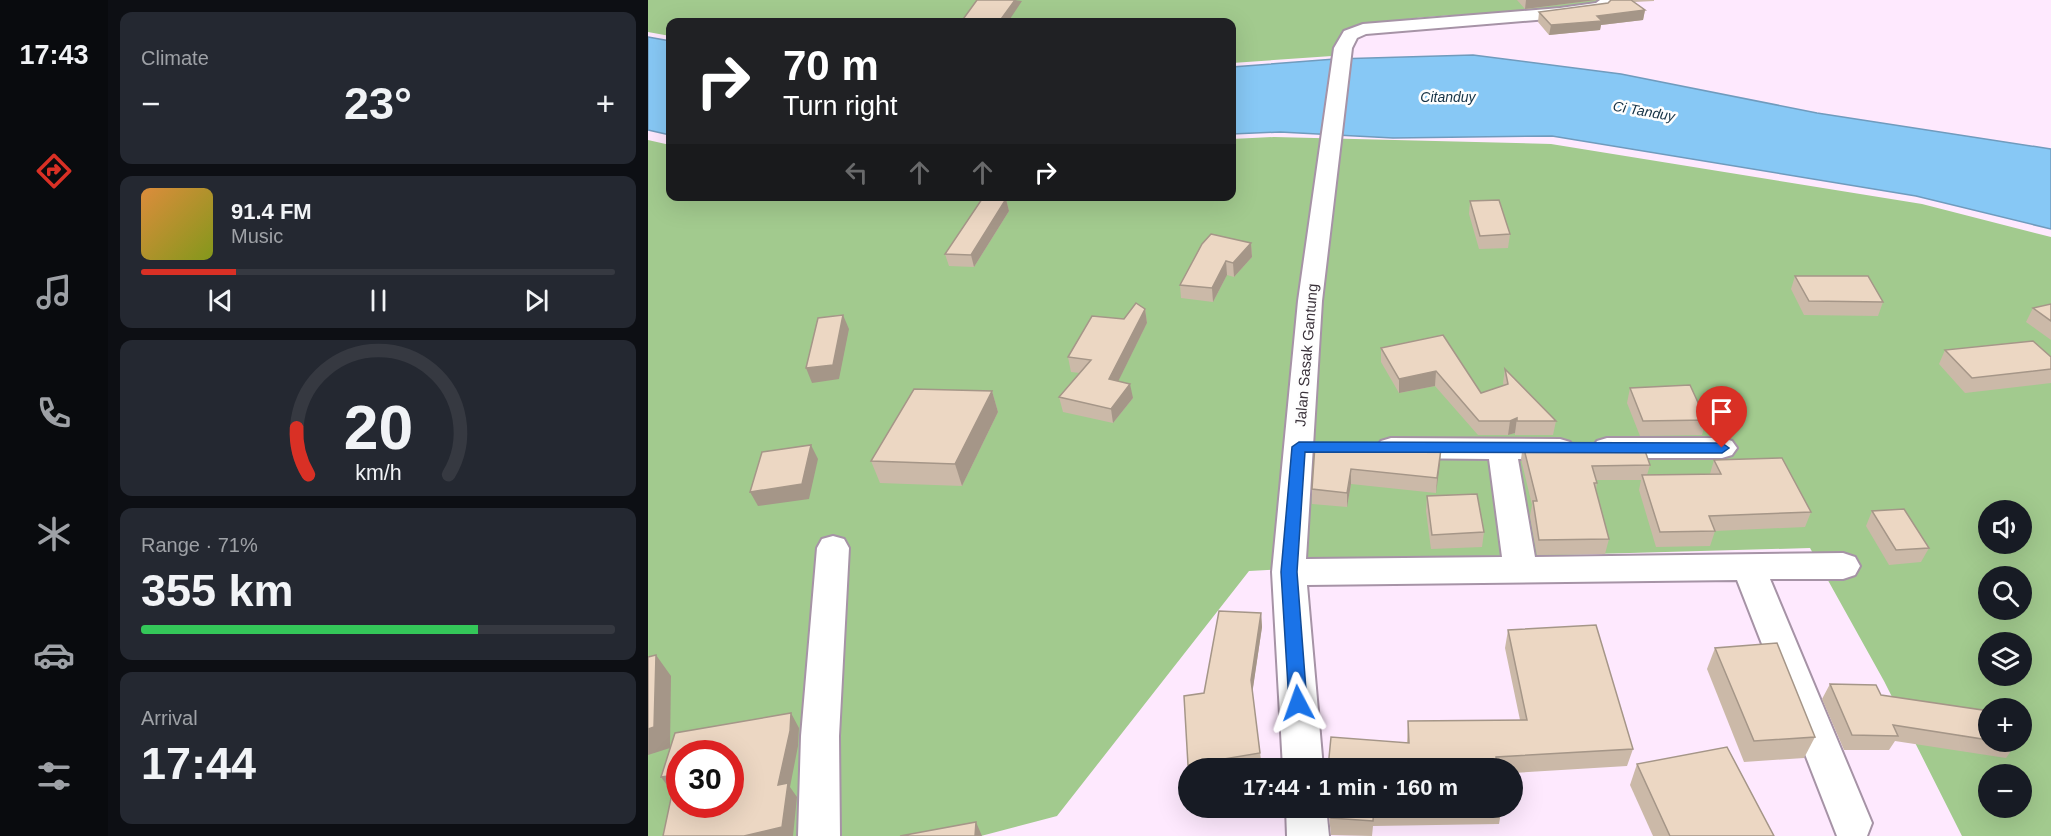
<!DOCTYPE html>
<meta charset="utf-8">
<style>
body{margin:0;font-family:Arial,sans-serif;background:#242831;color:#f1f3f6;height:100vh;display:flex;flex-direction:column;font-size:22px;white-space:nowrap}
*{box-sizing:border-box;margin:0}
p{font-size:20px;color:#9ea1a6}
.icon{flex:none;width:33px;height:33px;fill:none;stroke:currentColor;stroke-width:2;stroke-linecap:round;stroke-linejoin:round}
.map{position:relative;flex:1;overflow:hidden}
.drawer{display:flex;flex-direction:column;gap:12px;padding:12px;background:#0d0f14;width:540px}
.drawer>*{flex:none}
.banner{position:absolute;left:18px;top:18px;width:570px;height:183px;border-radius:12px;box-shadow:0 6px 24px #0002;background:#202124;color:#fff;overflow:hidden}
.tools{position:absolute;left:1330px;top:500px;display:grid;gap:12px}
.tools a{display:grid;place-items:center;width:54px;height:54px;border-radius:50%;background:#171b24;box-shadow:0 6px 24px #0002;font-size:30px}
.speed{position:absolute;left:18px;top:740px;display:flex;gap:12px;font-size:30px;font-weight:700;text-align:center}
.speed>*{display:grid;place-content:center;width:78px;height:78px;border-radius:50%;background:#171b24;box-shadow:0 6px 24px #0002;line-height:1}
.speed .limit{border:9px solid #d22;background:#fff;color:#111}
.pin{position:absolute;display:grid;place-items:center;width:51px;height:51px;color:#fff;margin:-62px -26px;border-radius:50% 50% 50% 0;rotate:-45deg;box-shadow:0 0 6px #0007}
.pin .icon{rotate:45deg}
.me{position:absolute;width:66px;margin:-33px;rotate:356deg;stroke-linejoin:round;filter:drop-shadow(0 0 4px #0008)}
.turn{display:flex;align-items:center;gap:21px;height:126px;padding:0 18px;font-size:27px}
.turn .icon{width:78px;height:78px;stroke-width:2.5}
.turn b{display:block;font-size:42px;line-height:51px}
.lanes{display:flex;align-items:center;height:57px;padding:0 18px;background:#0003;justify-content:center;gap:30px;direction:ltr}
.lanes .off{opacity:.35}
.big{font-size:45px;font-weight:700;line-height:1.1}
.drawer .card{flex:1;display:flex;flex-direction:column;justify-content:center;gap:9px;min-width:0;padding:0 21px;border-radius:12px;background:#242831}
.drawer .dial{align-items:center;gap:0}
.dial svg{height:156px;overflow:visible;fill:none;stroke:#363941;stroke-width:7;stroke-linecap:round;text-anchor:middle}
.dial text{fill:#f1f3f6;stroke:none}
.song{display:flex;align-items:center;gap:18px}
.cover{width:72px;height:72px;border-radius:9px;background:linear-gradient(135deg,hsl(30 70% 55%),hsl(70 70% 35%))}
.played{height:6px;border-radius:3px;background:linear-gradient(90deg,#d93025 20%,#363941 20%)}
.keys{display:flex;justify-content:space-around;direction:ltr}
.heat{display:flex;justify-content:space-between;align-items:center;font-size:33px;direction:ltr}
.charge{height:9px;border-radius:4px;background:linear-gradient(90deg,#34c759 71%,#363941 0)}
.trip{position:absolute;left:530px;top:758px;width:345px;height:60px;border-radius:30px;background:#171b24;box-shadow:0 6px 24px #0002;font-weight:700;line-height:60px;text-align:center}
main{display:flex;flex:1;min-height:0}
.tabs{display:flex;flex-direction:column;width:108px;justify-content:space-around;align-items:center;background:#090b0e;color:#9ea1a6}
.tabs .icon{width:42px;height:42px}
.tabs .current{color:#d93025}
.tabs b{font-size:27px;color:#f1f3f6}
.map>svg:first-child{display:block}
.forest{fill:#a2ca8e;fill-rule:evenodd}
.water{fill:#87c8f5;stroke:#709bbd;stroke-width:1.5}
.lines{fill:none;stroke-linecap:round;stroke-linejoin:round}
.minor-casing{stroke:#a693a6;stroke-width:4}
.minor{fill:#fff;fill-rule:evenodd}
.wall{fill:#cbb9a8}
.shaded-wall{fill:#a59688}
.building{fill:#ecd7c3;stroke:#a59688;stroke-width:1.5;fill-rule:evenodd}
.route{fill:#1a73e8;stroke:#114b97;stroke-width:1.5}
.labels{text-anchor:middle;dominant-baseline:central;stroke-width:5;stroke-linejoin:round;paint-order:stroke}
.far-water-label{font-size:14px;font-style:italic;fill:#153245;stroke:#fefefe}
.street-label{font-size:15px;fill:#3b333b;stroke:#fefefe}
</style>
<main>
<nav class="tabs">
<b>17:43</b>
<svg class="icon current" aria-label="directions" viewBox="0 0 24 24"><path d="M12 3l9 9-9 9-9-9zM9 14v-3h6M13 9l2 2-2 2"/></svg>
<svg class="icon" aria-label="music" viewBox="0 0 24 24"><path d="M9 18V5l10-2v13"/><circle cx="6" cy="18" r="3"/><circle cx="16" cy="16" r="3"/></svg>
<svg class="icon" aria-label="phone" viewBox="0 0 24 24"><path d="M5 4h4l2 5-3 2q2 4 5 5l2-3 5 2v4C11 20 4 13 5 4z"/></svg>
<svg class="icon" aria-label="climate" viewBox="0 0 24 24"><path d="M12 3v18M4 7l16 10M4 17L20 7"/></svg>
<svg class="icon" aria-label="car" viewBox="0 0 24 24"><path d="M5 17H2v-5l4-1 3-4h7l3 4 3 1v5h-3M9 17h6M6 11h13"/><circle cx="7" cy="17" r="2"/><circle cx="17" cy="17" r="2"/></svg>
<svg class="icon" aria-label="filters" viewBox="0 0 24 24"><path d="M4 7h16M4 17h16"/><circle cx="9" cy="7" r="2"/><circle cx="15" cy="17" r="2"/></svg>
</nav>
<section class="drawer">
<div class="card"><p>Climate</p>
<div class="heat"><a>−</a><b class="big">23°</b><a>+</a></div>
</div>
<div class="card">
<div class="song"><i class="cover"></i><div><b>91.4 FM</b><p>Music</p></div></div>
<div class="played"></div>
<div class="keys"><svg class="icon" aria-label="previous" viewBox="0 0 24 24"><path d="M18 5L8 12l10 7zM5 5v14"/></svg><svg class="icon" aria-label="pause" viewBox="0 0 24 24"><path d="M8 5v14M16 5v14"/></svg><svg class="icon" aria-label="next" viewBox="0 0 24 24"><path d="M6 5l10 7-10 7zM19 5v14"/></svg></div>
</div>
<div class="card dial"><svg viewBox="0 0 100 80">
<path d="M14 69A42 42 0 1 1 86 69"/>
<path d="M14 69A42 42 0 0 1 8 45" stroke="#d93025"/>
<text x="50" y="56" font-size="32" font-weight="700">20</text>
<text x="50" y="72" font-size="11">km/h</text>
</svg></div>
<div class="card"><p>Range · 71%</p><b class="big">355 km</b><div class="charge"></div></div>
<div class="card"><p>Arrival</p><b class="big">17:44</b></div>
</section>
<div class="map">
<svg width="1403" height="836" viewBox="0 0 1403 836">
<rect width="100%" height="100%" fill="#fee9fe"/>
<g class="forest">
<path d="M0,0h954c-20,11 -50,10 -72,11 -55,4 -140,3 -188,23l-10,22 -100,7v-41h-562v14l-22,-4z"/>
<path d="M626,137l277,7 371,60 129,33v599h-89l-78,-155 -74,-133 -317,9 -244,14 -192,245 -76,20h-333v-696l22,5v51h562v-57zM1341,510h33v33h-33zM1341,576h33v33h-33zM1341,642h33v33h-33zM1341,708h33v33h-33zM32,753h50v51h-50zM1341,774h33v33h-33z"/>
</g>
<g class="water">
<path d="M0,37l22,4v94l-22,-5z"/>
<path d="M825,55l148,19 196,39 234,36v80l-135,-33 -364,-60 -159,2 -113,-6 -48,2v-67l103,-8z"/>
</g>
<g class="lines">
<g class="minor-casing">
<g id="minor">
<path d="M952,0h19l-13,10 -46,8 -194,16 -9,4 -5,10 -30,253 -16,258 196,-2 -13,-98 -98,-1 -10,-3 -5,-7 5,-7 10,-3 169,1 10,3 5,7 -5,7 -10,3h-42l17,98 308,-4 12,4 5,9 -5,9 -12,4h-73l102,244 -5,13h-30l-100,-256 -430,5 16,183h-40l-11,-196 26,-271 36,-253 10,-17 19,-7 197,-16 36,-5z"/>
<path d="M959,438h115l10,3 5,7 -5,7 -10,3h-115l-10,-3 -5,-7 5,-7z"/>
<path d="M185,536l11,3 5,9 -10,188 1,100h-42l3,-100 16,-188 5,-9z"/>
<path d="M638,807h40l3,29h-42z"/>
</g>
</g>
<use href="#minor" class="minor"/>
</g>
<g class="wall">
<path d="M869,0h79l-71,9z"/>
<path d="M963,0h43v1l-20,1 11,8 -2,10 -42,5 -1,5 -51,5 -11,-13 1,-10 69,-9z"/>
<path d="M358,199l3,12 -35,56 -25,-1 -4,-12z"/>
<path d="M822,201l40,33 -2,14 -29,1 -10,-35z"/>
<path d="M603,243l1,14 -18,20 -7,-2 -14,27 -32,-4 -1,-13z"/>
<path d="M1147,276l88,26 -5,14 -74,-1 -13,-26z"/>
<path d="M1403,304v36l-25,-18 7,-14z"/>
<path d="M497,309l2,14 -29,58 15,17 -20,25 -50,-11 -4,-15 21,-24 -9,-1 -3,-15 56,-38z"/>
<path d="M795,335l38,58 23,-7 -1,-3 2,-14 51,52 -3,14h-38v-2l-7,2h-30l-43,-49 -36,7 -18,-31v-14z"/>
<path d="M1297,350l106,7v26l-86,10 -26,-29z"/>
<path d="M982,388l76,32 -4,15 -62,1 -13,-33z"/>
<path d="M344,391l6,21 -36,74 -82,-3 -9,-22z"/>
<path d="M667,445l126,4 -5,44 -85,-9 -4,23 -35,-3v-15z"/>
<path d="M875,445l127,20 -3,10 63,-1 4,-14 97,52 -6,15 -90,4 -5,15 -54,1 -17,-57 2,-10h-45l1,3 -1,7 13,49 -4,15 -68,1 -7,-39 2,-11 -11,-46z"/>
<path d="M779,496l57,36 -2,15 -51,2 -5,-38z"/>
<path d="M1224,511l57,37 -8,14 -32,3 -23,-39z"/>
<path d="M613,613l1,14 -10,66 10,74 -6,1h-67l-1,-3 16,-72z"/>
<path d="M860,630l125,119 -6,17 -115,7v-5h-184l79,-26 1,-21 112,-1 -15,-72z"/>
<path d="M1067,648l100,89 -11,21 -60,4 -37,-93z"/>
<path d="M1182,684l51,11 108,16v30h27v3l-10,14 -111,-17 -6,9h-45l-22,-51z"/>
<path d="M989,764l137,72h-121l-23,-51z"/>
<path d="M680,807h174l-3,17 -126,2 -1,10 -41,-1z"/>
</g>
<g class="shaded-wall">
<path d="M367,0l7,1 -14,21h-9z"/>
<path d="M878,0h70l-71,9z"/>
<path d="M997,10l-2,10 -42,5 -1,5 -51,5 2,-10 46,-9z"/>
<path d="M358,199l3,12 -35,56 -3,-12z"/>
<path d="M603,243l1,14 -18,20 -1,-14z"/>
<path d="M578,261l1,14 -14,27 -1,-14z"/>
<path d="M497,309l2,14 -35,71 -3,-15z"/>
<path d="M195,315l6,14 -10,50 -27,4 -6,-15z"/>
<path d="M788,371l-1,15 -36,7v-14z"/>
<path d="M482,384l3,14 -20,25 -2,-14z"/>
<path d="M344,391l6,21 -36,74 -7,-22z"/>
<path d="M869,418l-2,15 -7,2 2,-14z"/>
<path d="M163,445l7,14 -9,40 -51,7 -8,-14z"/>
<path d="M793,449l-1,15 -4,29 1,-15z"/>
<path d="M703,469v15l-4,23v-14z"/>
<path d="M613,613l1,14 -10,68 -1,-15z"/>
<path d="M8,655l15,21 -1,72 -22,7v-26z"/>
<path d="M143,713l8,15 -1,18 -8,41 7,10 -4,39h-49l34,-51z"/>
<path d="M28,775l-4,17 -11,-15z"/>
<path d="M328,822l6,14h-7z"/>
</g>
<g class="building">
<path d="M329,0h38l-16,22h-38z"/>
<path d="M963,0h20l14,10 -48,6 5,5 -51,4 -12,-13 69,-9z"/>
<path d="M336,196h18l4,3 -35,56 -26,-1z"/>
<path d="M851,200l11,34 -30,2 -10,-35z"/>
<path d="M563,234l40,9 -18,20 -7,-2 -14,27 -32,-3 22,-41z"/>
<path d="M1147,276h73l15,26 -74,-1z"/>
<path d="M488,303l9,6 -36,70 21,5 -19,25 -52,-12 32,-37 -23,-3 24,-41 32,3z"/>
<path d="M1403,304v17l-18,-13z"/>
<path d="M195,315l-10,50 -27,3 12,-50z"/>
<path d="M795,335l38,58 27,-9 -3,-15 51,52h-39v-3l-7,3h-31l-43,-50 -37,8 -18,-31z"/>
<path d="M1385,341l18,16v12l-79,9 -27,-28z"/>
<path d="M1042,385l16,35 -63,1 -13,-33z"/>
<path d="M266,389l78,2 -37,73 -84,-3z"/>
<path d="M163,445l-9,39 -52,8 12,-40z"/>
<path d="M667,445h78l48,4 -4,29 -86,-9 -4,24 -35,-4z"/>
<path d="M875,445h120l7,20 -58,1 5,17h-3l15,56 -70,1 -6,-39h4z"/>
<path d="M1134,458l29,54 -102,4 6,15 -55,1 -18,-57 79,-1 -7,-14z"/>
<path d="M829,494l7,38 -52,3 -5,-39z"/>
<path d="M1256,509l25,39 -33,2 -24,-39z"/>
<path d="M571,611l42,2 -10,67 9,73 -72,12 -4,-69 20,-3z"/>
<path d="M948,625l37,124 -137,8 1,11h-169l3,-31 78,6 -1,-22 119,-1 -19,-90z"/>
<path d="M1129,643l38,94 -61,4 -39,-93z"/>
<path d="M8,655l-2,72 -6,2v-72z"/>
<path d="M1182,684l46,1 5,10 108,16v29l-96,-15 5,11 -46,-1z"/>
<path d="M143,713l-1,18 -12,54 10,-2 -6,44 -38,9h-81l13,-61 -15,2 14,-44zM32,753h50v51h-50z"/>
<path d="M1350,741h18v3z"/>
<path d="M1079,747l47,89h-104l-33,-72z"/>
<path d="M682,807h143l-99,1 -1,13 -42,-3z"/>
<path d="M328,822l-1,14h-75z"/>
</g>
<path class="route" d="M651,442l423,1 7,5 -7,5 -417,-1 -8,120 10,131 -2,5 -7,2 -6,-2 -3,-5 -8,-131 11,-125z"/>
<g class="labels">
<g class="far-water-label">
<text x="800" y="97">Citanduy</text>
<text transform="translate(996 111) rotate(10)">Ci Tanduy</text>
</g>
<g class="street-label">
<text transform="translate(658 355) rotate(-85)">Jalan Sasak Gantung</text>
</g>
</g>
</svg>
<div class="tools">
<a><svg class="icon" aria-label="sound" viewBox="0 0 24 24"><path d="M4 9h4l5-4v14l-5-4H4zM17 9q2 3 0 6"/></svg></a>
<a><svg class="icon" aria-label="search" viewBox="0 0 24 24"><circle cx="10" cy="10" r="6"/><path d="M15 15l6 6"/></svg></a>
<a><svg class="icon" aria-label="layers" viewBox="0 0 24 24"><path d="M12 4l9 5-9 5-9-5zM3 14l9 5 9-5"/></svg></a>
<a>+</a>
<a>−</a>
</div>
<div class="speed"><div class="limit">30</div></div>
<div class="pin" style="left:1074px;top:448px;background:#d93025"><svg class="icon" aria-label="arrive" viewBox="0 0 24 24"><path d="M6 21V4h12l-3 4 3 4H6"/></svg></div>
<svg class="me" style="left:650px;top:703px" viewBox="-20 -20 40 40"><path d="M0-17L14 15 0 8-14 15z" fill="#1a73e8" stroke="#fff" stroke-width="4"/></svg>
<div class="trip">17:44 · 1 min · 160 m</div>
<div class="banner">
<div class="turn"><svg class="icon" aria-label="right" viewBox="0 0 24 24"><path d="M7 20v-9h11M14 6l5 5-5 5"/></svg><div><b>70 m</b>Turn right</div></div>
<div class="lanes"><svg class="icon off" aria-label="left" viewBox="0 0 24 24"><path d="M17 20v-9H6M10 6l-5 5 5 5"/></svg><svg class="icon off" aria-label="ahead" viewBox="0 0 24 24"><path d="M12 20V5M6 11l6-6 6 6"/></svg><svg class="icon off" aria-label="ahead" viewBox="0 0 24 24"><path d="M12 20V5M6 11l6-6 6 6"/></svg><svg class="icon" aria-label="right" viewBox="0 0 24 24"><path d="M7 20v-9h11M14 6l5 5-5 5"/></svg></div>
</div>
</div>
</main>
